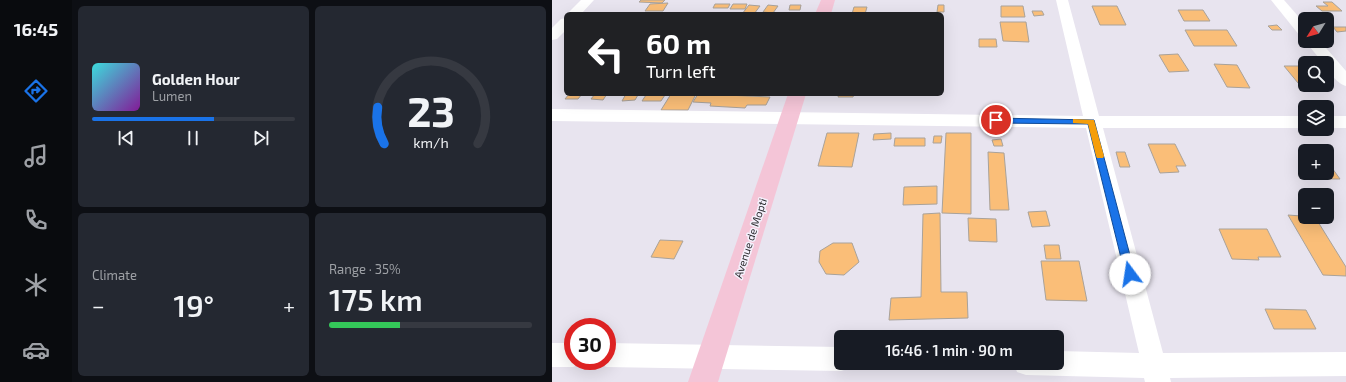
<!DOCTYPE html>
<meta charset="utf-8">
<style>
body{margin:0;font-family:"Exo 2",sans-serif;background:#242831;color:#f1f3f6;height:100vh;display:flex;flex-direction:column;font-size:15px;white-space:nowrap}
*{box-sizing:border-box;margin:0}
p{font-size:13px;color:#9ea1a6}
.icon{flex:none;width:22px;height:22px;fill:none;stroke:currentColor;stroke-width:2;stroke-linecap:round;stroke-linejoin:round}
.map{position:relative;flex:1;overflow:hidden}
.sheet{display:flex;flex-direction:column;gap:6px;padding:6px;background:#0d0f14;width:480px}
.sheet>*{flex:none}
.banner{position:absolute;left:12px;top:12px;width:380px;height:84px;border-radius:6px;box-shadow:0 4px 16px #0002;background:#202124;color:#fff;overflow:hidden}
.needle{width:26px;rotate:233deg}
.controls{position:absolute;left:746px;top:12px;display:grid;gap:8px}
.controls a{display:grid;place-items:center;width:36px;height:36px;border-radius:6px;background:#171b24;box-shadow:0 4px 16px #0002;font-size:20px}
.speed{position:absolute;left:12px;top:318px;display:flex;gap:8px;font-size:20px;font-weight:700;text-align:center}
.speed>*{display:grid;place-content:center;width:52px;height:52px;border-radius:50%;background:#171b24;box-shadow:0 4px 16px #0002;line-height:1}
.speed .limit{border:6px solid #d22;background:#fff;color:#111}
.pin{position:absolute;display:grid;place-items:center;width:34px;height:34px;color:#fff;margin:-17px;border:2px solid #fff;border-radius:50%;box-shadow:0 1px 4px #0007}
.me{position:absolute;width:44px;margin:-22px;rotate:346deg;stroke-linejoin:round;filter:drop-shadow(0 0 3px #0008)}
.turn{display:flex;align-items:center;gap:14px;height:84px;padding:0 16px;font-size:18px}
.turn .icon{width:52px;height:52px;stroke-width:2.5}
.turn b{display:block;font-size:28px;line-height:34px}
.big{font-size:30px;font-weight:600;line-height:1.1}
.sheet .tile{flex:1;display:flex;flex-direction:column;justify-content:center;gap:6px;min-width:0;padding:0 14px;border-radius:6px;background:#242831}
.sheet .dial{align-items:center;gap:0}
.dial svg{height:104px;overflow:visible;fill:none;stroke:#363941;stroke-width:7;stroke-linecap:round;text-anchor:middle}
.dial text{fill:#f1f3f6;stroke:none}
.song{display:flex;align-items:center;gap:12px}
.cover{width:48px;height:48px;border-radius:6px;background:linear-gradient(135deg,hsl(180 70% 55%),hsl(290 70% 35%))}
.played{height:4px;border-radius:2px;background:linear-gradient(90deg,#1a73e8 60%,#363941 60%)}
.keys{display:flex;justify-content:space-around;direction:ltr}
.heat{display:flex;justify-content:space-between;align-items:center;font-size:22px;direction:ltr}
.charge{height:6px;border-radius:3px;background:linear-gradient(90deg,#34c759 35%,#363941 0)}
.sheet .tiles{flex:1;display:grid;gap:6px;grid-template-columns:repeat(2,1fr)}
.trip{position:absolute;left:282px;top:330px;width:230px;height:40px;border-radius:6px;background:#171b24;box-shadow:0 4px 16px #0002;font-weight:600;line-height:40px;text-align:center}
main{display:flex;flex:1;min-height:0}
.menu{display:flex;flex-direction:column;width:72px;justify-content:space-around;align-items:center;background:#090b0e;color:#9ea1a6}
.menu .icon{width:28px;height:28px}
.menu .current{color:#1a73e8}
.menu b{font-size:18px;color:#f1f3f6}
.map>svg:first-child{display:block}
.building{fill:#fabe78;stroke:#a9a29a}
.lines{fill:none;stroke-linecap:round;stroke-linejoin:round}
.street{fill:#fff;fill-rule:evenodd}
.primary{fill:#f4c5d7;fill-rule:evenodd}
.route{fill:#1a73e8;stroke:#114b97}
.slow{fill:#f59e0b}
.labels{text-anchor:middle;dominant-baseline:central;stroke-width:3;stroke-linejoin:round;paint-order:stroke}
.street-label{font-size:11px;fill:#2d2c30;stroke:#f5f1fc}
</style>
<main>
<nav class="menu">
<b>16:45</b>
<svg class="icon current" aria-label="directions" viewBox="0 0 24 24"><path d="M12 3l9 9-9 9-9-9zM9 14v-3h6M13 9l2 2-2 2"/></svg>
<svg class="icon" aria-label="music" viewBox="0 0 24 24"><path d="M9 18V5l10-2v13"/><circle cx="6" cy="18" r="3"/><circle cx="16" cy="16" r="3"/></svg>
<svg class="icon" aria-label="phone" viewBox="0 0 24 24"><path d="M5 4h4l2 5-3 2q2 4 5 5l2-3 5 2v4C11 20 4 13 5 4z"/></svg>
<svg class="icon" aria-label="climate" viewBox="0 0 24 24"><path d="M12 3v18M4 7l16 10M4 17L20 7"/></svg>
<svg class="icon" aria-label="car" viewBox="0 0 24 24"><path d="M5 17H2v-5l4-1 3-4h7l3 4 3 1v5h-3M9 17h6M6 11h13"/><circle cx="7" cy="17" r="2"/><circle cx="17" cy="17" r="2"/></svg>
</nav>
<section class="sheet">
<div class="tiles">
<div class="tile">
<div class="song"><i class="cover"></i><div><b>Golden Hour</b><p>Lumen</p></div></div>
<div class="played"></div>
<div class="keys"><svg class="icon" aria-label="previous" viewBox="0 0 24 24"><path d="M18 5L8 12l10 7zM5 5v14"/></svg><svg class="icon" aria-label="pause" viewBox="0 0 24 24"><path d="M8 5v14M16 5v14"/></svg><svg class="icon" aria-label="next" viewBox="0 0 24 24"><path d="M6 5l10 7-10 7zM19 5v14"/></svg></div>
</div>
<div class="tile dial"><svg viewBox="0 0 100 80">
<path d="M14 69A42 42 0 1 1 86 69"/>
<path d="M14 69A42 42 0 0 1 9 41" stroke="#1a73e8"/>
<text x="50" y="56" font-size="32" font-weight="700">23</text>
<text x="50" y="72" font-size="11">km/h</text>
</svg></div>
<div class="tile"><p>Climate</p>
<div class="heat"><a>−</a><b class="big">19°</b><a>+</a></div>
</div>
<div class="tile"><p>Range · 35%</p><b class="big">175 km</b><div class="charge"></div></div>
</div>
</section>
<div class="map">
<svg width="794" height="382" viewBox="0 0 794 382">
<rect width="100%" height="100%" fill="#e8e4ef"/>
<g class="building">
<path d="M89,0h24l-3,3 -23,-1z"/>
<path d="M771,2h9l10,9h-20l-6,-5h12z"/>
<path d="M116,3l-5,8h-18l5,-7z"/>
<path d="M163,4h15l-2,4h-15z"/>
<path d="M181,4h14l-2,5h-15z"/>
<path d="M197,5l11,1 -6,8h-12z"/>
<path d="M216,5l10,1 -5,7 -10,-1z"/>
<path d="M238,5h11l-1,5h-11z"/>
<path d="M386,5h6v7h-7z"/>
<path d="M449,6h22l2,11h-24z"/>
<path d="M540,6h25l9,19h-26z"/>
<path d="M302,7h13l-2,7h-13z"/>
<path d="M626,10h25l7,11h-26z"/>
<path d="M480,11h10l2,4 -10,1z"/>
<path d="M753,16h14l3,3h-14z"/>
<path d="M448,22h26l3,20 -26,-1z"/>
<path d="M725,25l5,5h-10l-4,-4z"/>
<path d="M781,27h13v4l-9,1z"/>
<path d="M633,30h42l10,16h-43z"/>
<path d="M427,39h17l1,8h-18z"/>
<path d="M626,54l11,17 -20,1 -10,-17z"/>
<path d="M662,64l23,1 13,23 -23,-1z"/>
<path d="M732,66h21v19h17l3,3 -22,1z"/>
<path d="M17,94h13l-4,5h-13z"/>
<path d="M43,94h12l-4,6 -12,-1z"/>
<path d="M74,94h19l-7,1 -3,5 -13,1z"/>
<path d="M119,94h25l-8,16h-27z"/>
<path d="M146,94h5l67,3 -4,8h-19l-2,3 -35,-2 1,-3 -18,-1z"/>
<path d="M287,94h15l-1,3h-15z"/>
<path d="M94,95h19l-4,6h-19z"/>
<path d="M275,133h32l-7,34 -34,-1z"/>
<path d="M339,133v6l-18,1 1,-6z"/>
<path d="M394,133h25v81l-29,-1z"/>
<path d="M382,136h8l-1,7h-8z"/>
<path d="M343,138h30v8h-31z"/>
<path d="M449,139l2,7h-9l-2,-6z"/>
<path d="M596,144h27l11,22h-10l3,6 -19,1z"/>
<path d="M436,152l16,1 5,57h-19z"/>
<path d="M564,152h9l5,15h-10z"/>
<path d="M775,161l13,18h-16l-4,-6h7z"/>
<path d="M385,186v18l-34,1 1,-18z"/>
<path d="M494,211l4,15 -18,1 -4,-15z"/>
<path d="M388,213l1,79h26l1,26 -79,2 2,-22 30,-1 2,-83z"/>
<path d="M736,215l27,2 31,50v9l-23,-1z"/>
<path d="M416,218l28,1 1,23 -28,-1z"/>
<path d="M667,229h48l14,28h-23l1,3 -27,-1z"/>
<path d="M108,240l23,1 -9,18 -23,-2z"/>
<path d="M281,243h19l7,19 -15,13 -18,-1 -7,-12 1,-11z"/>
<path d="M492,245h15l2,14h-15z"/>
<path d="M489,261h38l8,40 -41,-1z"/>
<path d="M713,309l41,1 10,19h-42z"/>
</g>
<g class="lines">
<g class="street">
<path d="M29,0h13l-13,14h-14z"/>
<path d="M504,0h12l31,116h206v12h-202l60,225 183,-1v24l-176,2 1,4h-26l-1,-4 -118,-3 -9,-3 -3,-9h43v-12l82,2 -53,-225 -534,-7v-12l531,7z"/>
<path d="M719,0h13l21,24v13l-5,-1z"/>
<path d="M14,18v12l-9,9 -5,1v-12l9,-9z"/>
<path d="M753,41h15l26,30v15c-8,-2 -19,-14 -19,-23h-4z"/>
<rect x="775" y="116" width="19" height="12"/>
<path d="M0,343h21v18h10l-1,3 -9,3h-21z"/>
<path d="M55,343l234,4v16h11l-2,5 -9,3 -234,-4 -9,-3 -1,-3h10z"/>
</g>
<g class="primary">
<path d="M269,0h14l-4,14h-16z"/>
<path d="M236,94h18l-88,288h-30z"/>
</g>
</g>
<path class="route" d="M441,118l101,2 41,154 -1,4 -4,1 -3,-1 -2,-4 -37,-150 -92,-1 -3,-1z"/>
<path class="slow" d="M521,119l21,1 10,36 -1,2h-6l-1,-2 -8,-32 -15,-1z"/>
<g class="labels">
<g class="street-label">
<text transform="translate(198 238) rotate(-72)">Avenue de Mopti</text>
</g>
</g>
</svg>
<div class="controls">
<a><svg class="needle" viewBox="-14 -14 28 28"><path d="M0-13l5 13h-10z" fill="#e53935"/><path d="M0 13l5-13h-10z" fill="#9ea1a6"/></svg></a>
<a><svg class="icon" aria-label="search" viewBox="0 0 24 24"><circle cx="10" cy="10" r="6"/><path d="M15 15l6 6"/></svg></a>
<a><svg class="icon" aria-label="layers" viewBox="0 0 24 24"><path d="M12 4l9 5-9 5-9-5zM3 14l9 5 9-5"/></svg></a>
<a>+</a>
<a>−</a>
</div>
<div class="speed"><div class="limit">30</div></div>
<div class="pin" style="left:444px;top:120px;background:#d93025"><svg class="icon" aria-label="arrive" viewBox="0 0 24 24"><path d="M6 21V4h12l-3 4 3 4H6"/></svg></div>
<svg class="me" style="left:578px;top:274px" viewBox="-20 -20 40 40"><circle r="19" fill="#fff"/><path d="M0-13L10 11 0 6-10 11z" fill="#1a73e8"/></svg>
<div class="trip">16:46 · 1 min · 90 m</div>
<div class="banner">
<div class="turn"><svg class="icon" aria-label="left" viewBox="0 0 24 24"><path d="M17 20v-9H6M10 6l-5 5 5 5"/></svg><div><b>60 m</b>Turn left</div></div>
</div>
</div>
</main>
